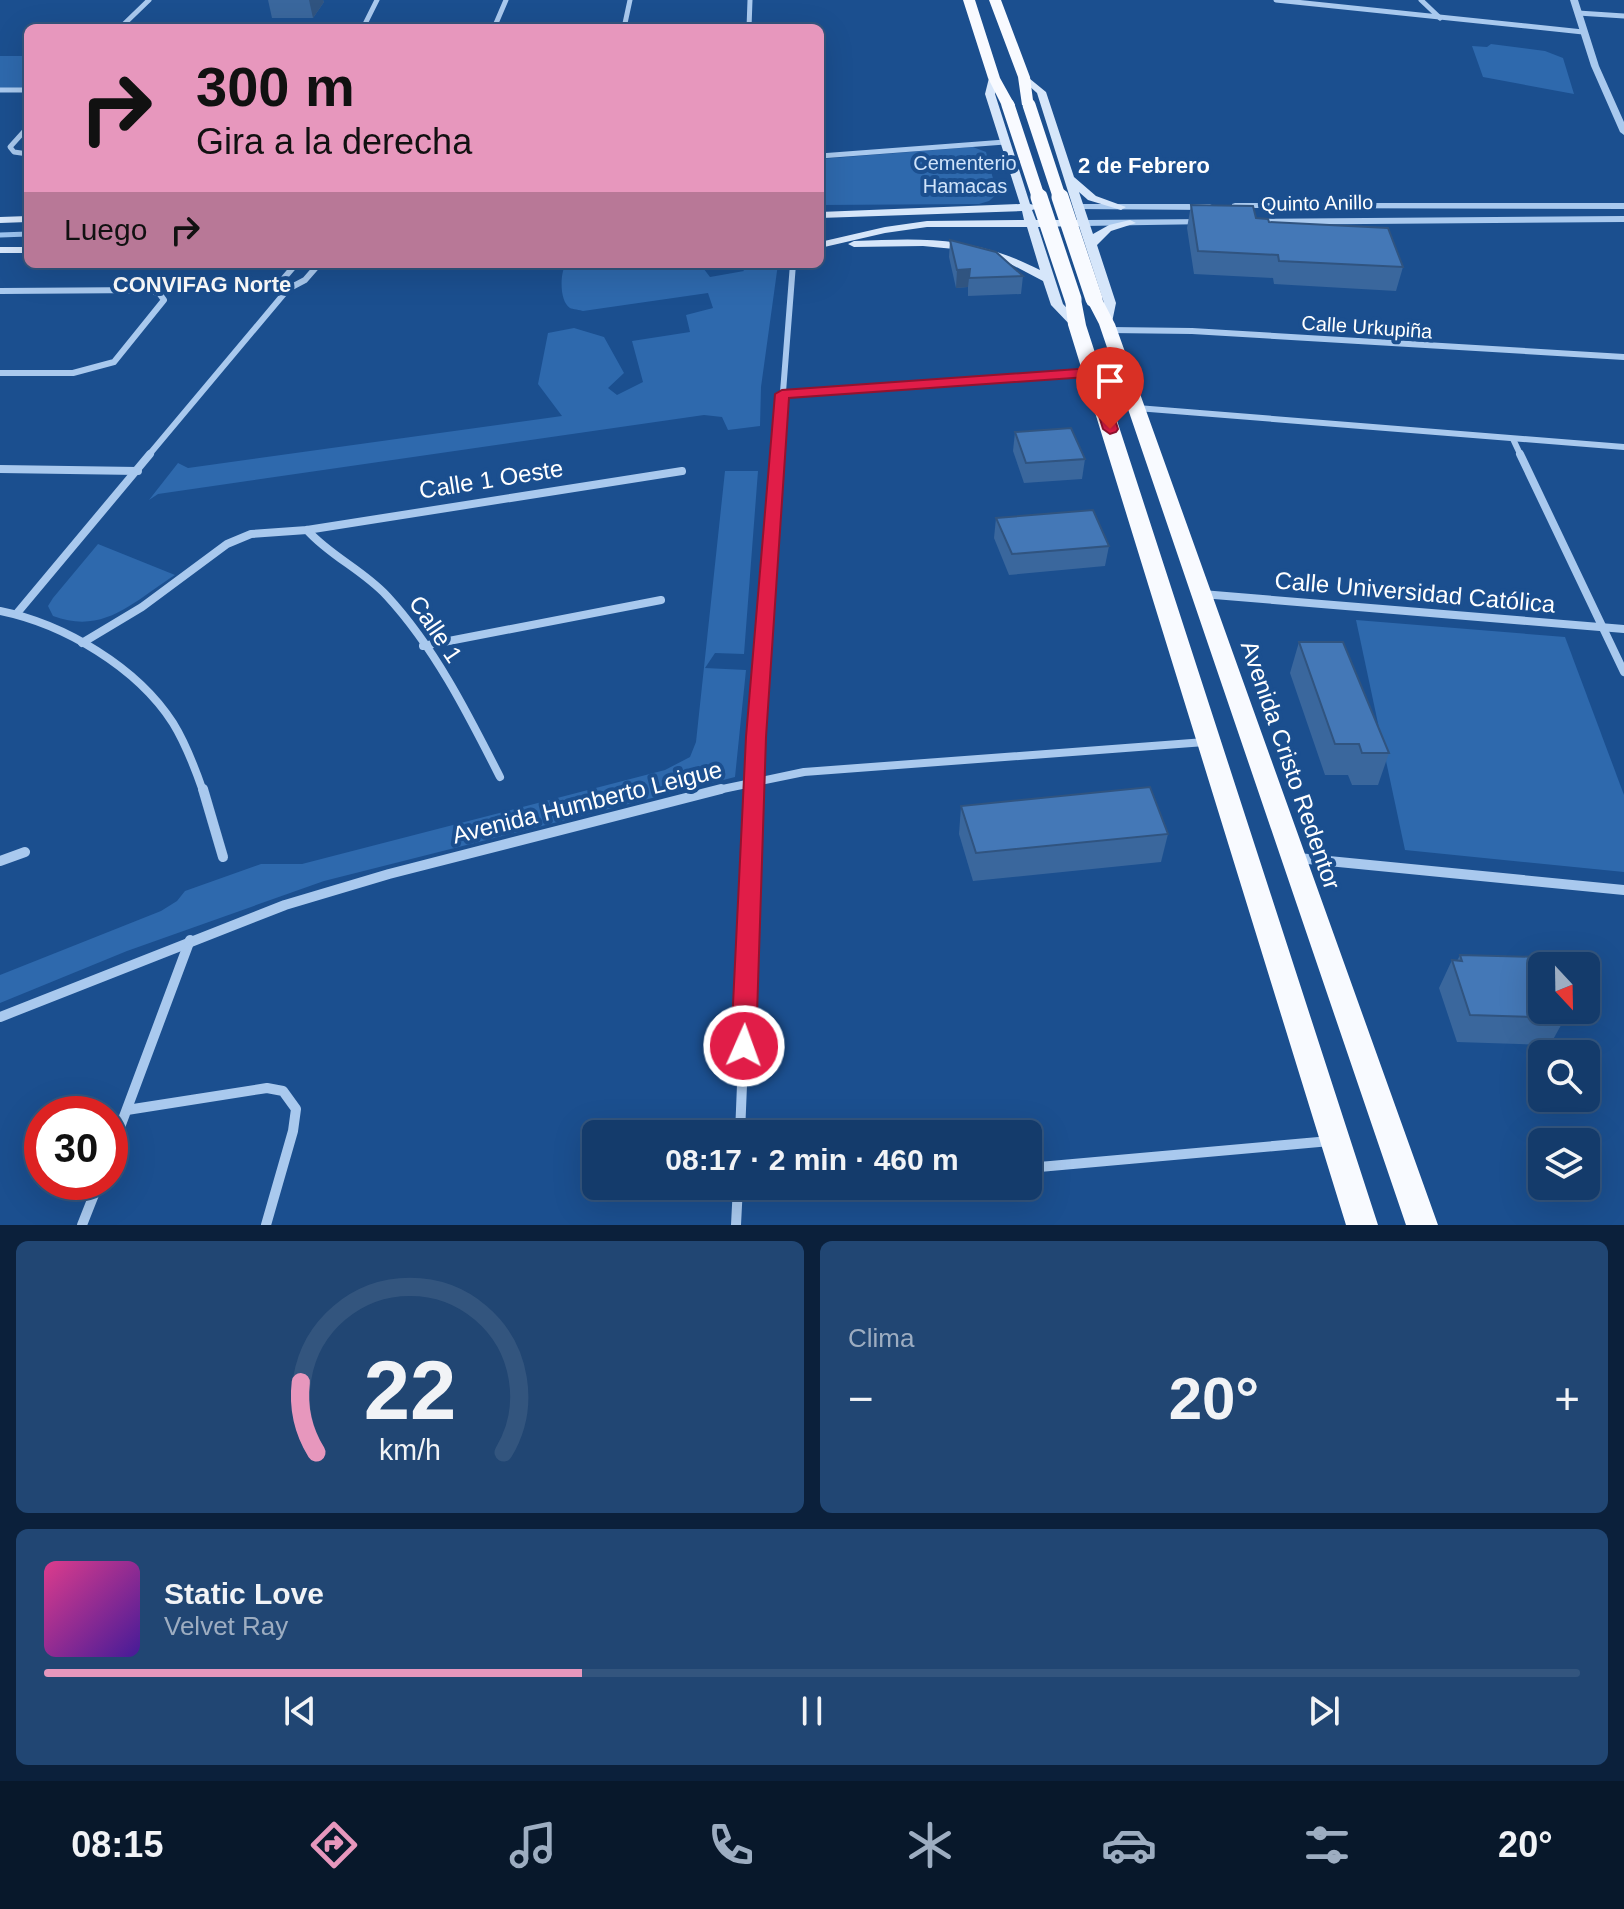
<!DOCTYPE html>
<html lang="es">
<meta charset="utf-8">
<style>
body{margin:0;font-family:Arial,sans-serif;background:#214673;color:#f1f3f6;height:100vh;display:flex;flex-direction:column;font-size:30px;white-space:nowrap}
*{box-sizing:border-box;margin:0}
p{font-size:26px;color:#9dadc1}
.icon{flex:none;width:44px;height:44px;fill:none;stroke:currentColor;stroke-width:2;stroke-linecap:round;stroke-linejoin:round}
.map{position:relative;height:1225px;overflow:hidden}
.drawer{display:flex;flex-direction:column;gap:16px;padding:16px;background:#0b203b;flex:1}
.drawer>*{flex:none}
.top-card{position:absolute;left:24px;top:24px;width:800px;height:244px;border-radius:12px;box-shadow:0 8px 32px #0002,0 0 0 2px #33557e;background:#e797bd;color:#111;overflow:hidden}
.needle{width:52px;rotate:158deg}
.tools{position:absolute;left:1528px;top:952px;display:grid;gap:16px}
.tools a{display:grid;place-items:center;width:72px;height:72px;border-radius:12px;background:#143b6b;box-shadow:0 8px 32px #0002,0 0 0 2px #33557e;font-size:40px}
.speed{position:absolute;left:24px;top:1096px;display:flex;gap:16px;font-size:40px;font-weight:700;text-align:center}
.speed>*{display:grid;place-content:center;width:104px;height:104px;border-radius:50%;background:#143b6b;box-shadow:0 8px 32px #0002,0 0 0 2px #33557e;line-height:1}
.speed .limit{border:12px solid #d22;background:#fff;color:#111}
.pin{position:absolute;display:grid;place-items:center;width:68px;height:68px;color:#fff;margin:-82px -34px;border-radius:50% 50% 50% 0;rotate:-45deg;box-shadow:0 0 8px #0007}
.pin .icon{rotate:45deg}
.me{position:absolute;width:88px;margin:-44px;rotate:2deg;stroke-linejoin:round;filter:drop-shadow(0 0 6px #0008)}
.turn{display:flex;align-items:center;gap:28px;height:168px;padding:0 40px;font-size:36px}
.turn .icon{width:104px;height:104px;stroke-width:2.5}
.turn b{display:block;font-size:56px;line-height:68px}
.then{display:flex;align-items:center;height:76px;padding:0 40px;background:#0003;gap:16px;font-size:30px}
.big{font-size:60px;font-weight:800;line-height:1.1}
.drawer .tile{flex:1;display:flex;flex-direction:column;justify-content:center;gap:12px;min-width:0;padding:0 28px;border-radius:12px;background:#214673}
.drawer .dial{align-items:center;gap:0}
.dial svg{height:208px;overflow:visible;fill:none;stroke:#33557e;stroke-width:7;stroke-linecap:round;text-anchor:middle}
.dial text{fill:#f1f3f6;stroke:none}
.song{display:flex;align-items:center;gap:24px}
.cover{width:96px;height:96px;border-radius:12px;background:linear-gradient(135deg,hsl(330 70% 55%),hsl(260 70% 35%))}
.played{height:8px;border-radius:4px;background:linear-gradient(90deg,#e797bd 35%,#33557e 35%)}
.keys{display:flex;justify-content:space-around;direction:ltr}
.heat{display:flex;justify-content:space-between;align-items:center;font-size:44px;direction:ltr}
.drawer .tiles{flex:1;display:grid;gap:16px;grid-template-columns:1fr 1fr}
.tile:last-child{grid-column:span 2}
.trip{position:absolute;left:582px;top:1120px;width:460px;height:80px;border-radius:12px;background:#143b6b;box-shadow:0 8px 32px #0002,0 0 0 2px #33557e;font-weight:800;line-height:80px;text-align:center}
.dock{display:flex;height:128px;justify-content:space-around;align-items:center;background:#08182b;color:#9dadc1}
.dock .icon{width:56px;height:56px}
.dock .on{color:#e797bd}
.dock b{font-size:36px;color:#f1f3f6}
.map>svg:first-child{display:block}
.green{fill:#2e69ad}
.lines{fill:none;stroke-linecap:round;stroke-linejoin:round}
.stream{stroke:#9cc4f0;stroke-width:5}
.minor-far3{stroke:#a9c9ee;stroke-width:5}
.minor-far2{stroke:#a9c9ee;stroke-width:6}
.minor-far1{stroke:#a9c9ee;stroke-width:8}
.minor{stroke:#a9c9ee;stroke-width:10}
.tertiary{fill:#a9c9ee;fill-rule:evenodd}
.secondary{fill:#d6e6fa;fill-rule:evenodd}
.trunk{fill:#f8faff;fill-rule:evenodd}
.trunk-bridge-far1{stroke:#f8faff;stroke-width:13}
.trunk-bridge{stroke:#f8faff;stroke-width:17}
.wall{fill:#3a679d}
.shaded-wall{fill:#305480}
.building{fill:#4478b7;stroke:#305480;stroke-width:2}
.route{fill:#e11d48;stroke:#92132f;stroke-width:2}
.labels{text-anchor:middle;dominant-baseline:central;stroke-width:8;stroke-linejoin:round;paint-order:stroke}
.far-park-label{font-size:20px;fill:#cfe3fa;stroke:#1b4f8f}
.far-street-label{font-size:20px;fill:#fff;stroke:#1b4f8f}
.far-neighbourhood-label{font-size:22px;font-weight:bold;fill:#fff;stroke:#1b4f8f}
.street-label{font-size:24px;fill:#fff;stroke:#1b4f8f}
</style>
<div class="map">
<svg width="1624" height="1225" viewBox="0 0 1624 1225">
<rect width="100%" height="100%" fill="#1b4f8f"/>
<g class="green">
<path d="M1491,44l54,7 18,7 11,36 -91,-17 -11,-31 15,1z"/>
<rect x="0" y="56" width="28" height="32"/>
<path d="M973,147l13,5 11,42 -8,7 -10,3 -159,1v-46z"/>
<path d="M566,264h134l10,13 34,-6 -5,-7h39l-17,123 -1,39 -32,4 -6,-13 -18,-2 -546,79 -9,6 29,-37 10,5 374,-52 -24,-32 10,-51 26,-5 30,9 20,36 -16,15 9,7 26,-13 -11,-41 58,-9 -4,-17 27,-7 -5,-15 -125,18c-2,-1 -11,-2 -13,-3 -11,-7 -10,-36 -4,-44z"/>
<path d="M725,471h33l-14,183 -29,-1 -10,15 41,2 -11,107 -411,104 -197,70 -127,52v-28l161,-64 16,-10 8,-10 76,-27h41l363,-94 25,-13 6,-15z"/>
<path d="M98,544l77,31c-42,27 -71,60 -122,41l-5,-10 5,-8z"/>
<path d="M1356,620l209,17 59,158v77l-219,-22z"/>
</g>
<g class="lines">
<path class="stream" d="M0,235l28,-1"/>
<g class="minor-far3">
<path d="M1276,0l307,32"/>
<path d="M1421,0l19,18"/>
<path d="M1578,13l46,3"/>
<path d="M120,28l29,-28"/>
<path d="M363,28l14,-28"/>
<path d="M494,28l12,-28"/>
<path d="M624,28l6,-28"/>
<path d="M749,28l1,-28"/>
<path d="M0,90h28"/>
<path d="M28,127l-18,20 4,5 14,2"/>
<path d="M820,156l185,-14"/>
</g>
<g class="minor-far2">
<path d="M288,289l-4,-11 12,-14"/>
<path d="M0,291l146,-1 13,3 5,7 -50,62 -41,11h-73"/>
<path d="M1110,330l82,1 432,26"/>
<path d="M782,394l310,-22"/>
<path d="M1137,408l487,39"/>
<path d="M1513,439l8,17"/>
<path d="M148,456l140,-167 17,-9 14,-16"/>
<path d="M778,456l15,-192"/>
</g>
<g class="minor-far1">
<path d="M1520,454l104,218"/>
<path d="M0,469l138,2"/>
<path d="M307,530c23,26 56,40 80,66 48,52 81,118 113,181"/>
<path d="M1202,594l422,35"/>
<path d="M0,611c64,13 137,56 173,112 13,21 22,45 30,68"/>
<path d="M18,612l132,-158"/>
<path d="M82,643l60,-36 85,-63 24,-10 56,-4 375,-59"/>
<path d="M423,646l238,-46"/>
<path d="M713,791l91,-19 401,-30"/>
<path d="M754,791l24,-337"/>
</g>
<g class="minor">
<path d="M203,789l20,68"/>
<path d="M1298,858l326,32"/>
<path d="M0,861l25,-9"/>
<path d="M0,1017l285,-112 104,-31 332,-85"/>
<path d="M127,1110l140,-22 16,3 13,18 -3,22 -27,94"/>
<path d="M740,1134l14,-345"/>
<path d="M110,1154l80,-214"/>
<path d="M1028,1168l302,-27"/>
<path d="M738,1195l97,-9"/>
<path d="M82,1225l17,-43"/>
<path d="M736,1225l2,-39"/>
</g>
<g class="tertiary">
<path d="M1570,0h8l21,66 25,56v13l-4,-3 -29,-66z"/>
<path d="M1235,203h389v6l-392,-1v-4z"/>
<path d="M1078,204h132l5,3 -5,3 -135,-1 -2,-2z"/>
<path d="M1624,216v6l-372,3 -5,-3 5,-3z"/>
<path d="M1208,219l3,1v4l-127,2 -5,-3 5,-3z"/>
</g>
<g class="secondary">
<path d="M1024,74l22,18 28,85 22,19 30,11 -5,3 -33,-10 -9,-8 14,42 16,-9 21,-5 6,3 -25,8 -14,14 19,58 -5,24h-8l-2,-3 3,-21 -25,-77 -41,1 25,77 20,21 -6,4 -4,-1 -22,-23 -8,-24 -40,-21 -28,-9 -52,-5 -69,1 -6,-3 6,-3c73,-3 119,-5 186,29l-13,-43h-100l-42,6 -65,15v-6l65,-15 42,-6 97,-1 -2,-9 -202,7v-6l200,-8 -35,-110 4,-16 5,-3 5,3 -4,16 35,110 12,3 -10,3 4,10h41l-40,-127 -18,-16z"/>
<path d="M28,216v6l-28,1v-6z"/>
<rect x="0" y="247" width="28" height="6"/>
</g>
<g class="trunk">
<path d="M963,0h12l25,78 15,27 -2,3h-10l-15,-30z"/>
<path d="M989,0h12l29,77 4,31 -12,-3 -4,-28z"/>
<path d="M1073,294l8,5 5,26 292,900h-32l-278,-900 -3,-26z"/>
<path d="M1094,294l6,1 15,29 323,901h-32l-307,-901 -13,-25z"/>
</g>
<g class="trunk-bridge-far1">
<path d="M1008,105l31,94"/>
<path d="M1029,105l31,94"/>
</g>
<g class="trunk-bridge">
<path d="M1039,197l34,102"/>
<path d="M1060,197l34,102"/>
</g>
</g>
<g class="wall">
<path d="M268,0h55l1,2 -11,16h-41z"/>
<path d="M1191,205l78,17 134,45 -7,24 -122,-7 -1,-6 -79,-4 -7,-46z"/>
<path d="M950,240l73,36 -2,18 -53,2v-9l-12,1 -7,-31z"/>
<path d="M1015,432l70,27 -3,20 -58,4 -11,-32z"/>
<path d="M996,518l113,28 -4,20 -96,9 -15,-37z"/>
<path d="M1299,642l90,111 -11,32h-26l-4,-10h-23l-35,-102z"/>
<path d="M961,806l207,28 -7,28 -188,19 -14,-47z"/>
<path d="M1460,955l105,63 -15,27 -93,-3 -18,-54 13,-28 5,1z"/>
</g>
<g class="shaded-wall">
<path d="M309,0h14l1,2 -11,16z"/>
<path d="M970,269l-2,18 -12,1 1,-18z"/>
</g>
<g class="building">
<path d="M1191,205l62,1 3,12 12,1 1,3 119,6 15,39 -124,-6 -1,-6 -80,-4z"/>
<path d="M950,240l46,12 27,24 -54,2 1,-9 -13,1z"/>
<path d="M1071,428l14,31 -59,4 -11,-31z"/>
<path d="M1093,510l16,36 -97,8 -16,-36z"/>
<path d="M1299,642h44l46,111h-27l-3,-9h-24z"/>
<path d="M1150,787l18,47 -192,19 -15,-47z"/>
<path d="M1460,955l81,2 4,9h-3v44h20l3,8 -95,-3 -18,-55 10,1z"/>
</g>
<path class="route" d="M1092,368l8,4 18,57 -2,3 -6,2 -7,-5 -16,-52 -298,21 -23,339 -10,309 -4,8 -8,3 -9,-3 -4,-8 15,-309 29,-343 7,-4z"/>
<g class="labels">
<g class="far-park-label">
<text x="965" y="163">Cementerio<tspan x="965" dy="23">Hamacas</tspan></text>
</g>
<g class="far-street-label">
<text transform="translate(1317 203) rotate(-1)">Quinto Anillo</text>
<text transform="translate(1367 327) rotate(4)">Calle Urkupiña</text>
</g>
<g class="far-neighbourhood-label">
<text x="1144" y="165">2 de Febrero</text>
<text x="202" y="284">CONVIFAG Norte</text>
</g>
<g class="street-label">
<text transform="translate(491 479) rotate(-9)">Calle 1 Oeste</text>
<text transform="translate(1415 592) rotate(5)">Calle Universidad Católica</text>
<text transform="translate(436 629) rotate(56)">Calle 1</text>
<text transform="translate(1291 765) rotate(71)">Avenida Cristo Redentor</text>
<text transform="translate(587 802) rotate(-14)">Avenida Humberto Leigue</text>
</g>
</g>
</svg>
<div class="tools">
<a><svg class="needle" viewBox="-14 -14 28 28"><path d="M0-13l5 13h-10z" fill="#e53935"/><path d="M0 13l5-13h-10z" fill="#9dadc1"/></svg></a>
<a><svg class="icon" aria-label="search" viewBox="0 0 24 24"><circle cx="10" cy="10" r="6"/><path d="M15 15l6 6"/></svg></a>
<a><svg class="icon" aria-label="layers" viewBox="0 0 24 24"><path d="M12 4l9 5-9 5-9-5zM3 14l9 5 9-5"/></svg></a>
</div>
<div class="speed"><div class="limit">30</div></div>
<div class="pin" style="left:1110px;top:429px;background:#d93025"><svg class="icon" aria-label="arrive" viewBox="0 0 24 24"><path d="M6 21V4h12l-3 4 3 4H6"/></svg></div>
<svg class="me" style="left:744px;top:1046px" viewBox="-20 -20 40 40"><circle r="17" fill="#e11d48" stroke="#fff" stroke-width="3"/><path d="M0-11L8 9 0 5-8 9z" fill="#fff"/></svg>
<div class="trip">08:17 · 2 min · 460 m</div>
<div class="top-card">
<div class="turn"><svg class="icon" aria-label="right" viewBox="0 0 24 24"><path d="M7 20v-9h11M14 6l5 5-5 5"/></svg><div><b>300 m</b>Gira a la derecha</div></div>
<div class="then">Luego<svg class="icon" aria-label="right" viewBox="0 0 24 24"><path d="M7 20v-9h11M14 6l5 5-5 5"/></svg></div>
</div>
</div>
<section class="drawer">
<div class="tiles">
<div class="tile dial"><svg viewBox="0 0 100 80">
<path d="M14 69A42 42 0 1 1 86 69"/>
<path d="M14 69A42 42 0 0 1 8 42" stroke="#e797bd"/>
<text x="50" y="56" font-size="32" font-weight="700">22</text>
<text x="50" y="72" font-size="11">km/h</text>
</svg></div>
<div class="tile"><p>Clima</p>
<div class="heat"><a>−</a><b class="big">20°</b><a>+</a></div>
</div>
<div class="tile">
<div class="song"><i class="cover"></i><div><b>Static Love</b><p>Velvet Ray</p></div></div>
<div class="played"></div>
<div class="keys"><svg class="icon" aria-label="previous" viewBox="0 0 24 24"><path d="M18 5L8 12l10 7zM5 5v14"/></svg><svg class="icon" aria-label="pause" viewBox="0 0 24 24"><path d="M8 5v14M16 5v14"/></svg><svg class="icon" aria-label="next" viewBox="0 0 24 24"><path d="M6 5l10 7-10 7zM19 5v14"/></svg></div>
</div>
</div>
</section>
<nav class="dock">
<b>08:15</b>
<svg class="icon on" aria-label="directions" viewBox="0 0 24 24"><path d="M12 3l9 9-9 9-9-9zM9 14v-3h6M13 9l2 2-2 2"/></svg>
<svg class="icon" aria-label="music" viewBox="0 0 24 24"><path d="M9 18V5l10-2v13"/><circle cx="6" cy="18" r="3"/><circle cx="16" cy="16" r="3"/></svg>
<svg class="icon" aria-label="phone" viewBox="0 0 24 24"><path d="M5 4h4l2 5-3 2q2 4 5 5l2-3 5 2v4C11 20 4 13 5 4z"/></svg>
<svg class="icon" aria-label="climate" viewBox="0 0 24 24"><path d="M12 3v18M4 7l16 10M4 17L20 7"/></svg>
<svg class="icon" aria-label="car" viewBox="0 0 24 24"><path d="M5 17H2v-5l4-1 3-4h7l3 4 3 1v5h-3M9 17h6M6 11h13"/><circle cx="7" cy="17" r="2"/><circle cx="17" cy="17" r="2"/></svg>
<svg class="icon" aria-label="filters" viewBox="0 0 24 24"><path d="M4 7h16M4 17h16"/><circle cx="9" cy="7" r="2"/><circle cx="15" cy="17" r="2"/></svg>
<b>20°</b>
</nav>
